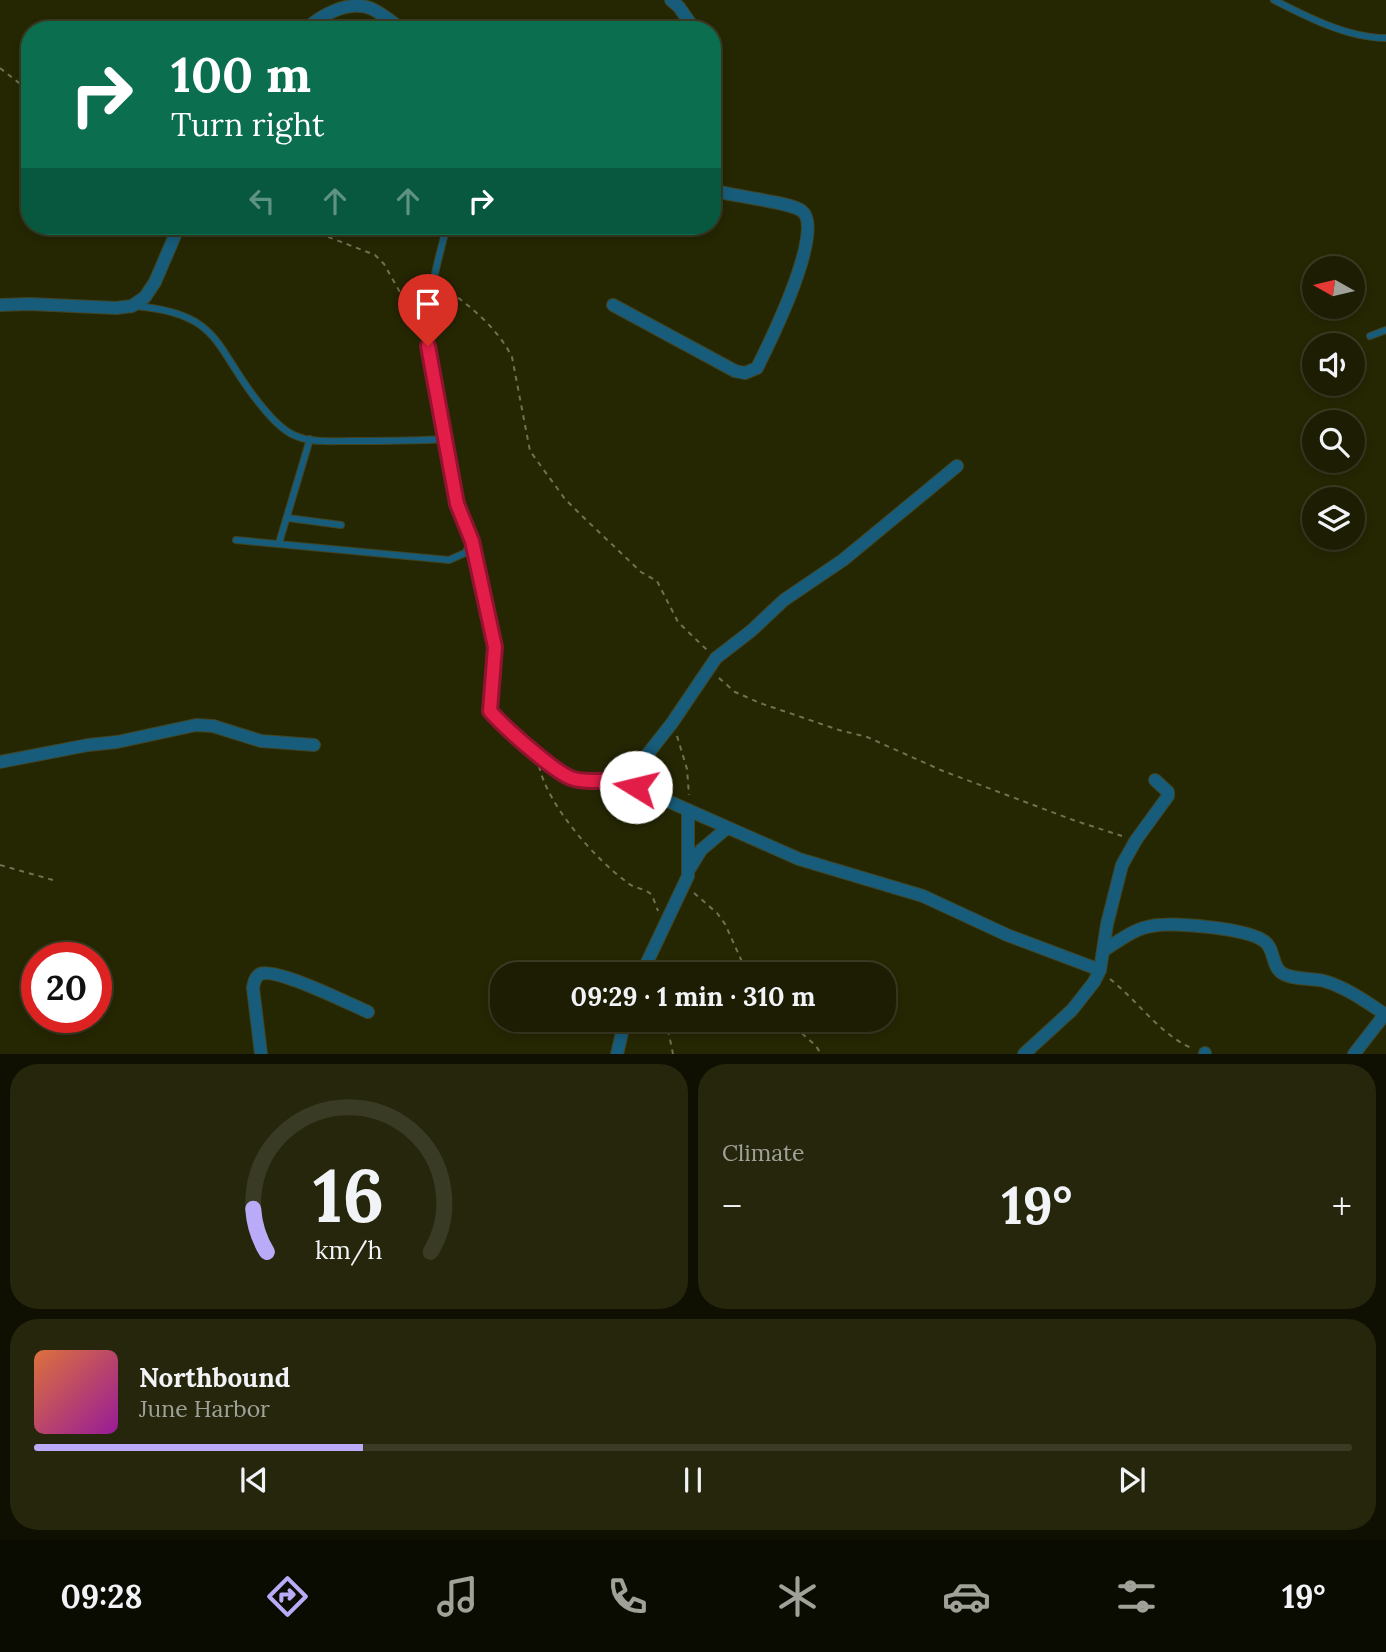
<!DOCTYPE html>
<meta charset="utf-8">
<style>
body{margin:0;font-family:Lora,serif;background:#25260c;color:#f1f3f6;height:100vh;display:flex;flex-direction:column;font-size:26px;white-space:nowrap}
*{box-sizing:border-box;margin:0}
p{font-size:23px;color:#a0a299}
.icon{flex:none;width:38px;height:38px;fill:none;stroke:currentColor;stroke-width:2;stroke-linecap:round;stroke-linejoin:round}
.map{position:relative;height:1054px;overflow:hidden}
.drawer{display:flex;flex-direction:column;gap:10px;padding:10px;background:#0f1001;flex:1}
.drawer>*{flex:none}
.top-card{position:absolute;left:21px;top:21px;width:700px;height:214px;border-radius:28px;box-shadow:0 4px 10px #0003,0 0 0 2px #3a3b24;background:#0b6e4f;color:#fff;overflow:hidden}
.needle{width:46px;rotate:278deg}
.fabs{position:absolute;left:1302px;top:256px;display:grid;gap:14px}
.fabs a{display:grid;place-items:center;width:63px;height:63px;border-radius:50%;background:#1c1d02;box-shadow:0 4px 10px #0003,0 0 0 2px #3a3b24;font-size:35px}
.speed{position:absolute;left:21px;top:942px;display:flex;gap:14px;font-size:35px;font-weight:700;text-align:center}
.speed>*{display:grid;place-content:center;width:91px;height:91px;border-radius:50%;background:#1c1d02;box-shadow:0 4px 10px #0003,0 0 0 2px #3a3b24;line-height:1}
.speed .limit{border:10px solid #d22;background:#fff;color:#111}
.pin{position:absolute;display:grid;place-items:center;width:60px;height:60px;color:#fff;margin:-72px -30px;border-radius:50% 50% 50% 0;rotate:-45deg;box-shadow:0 0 7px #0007}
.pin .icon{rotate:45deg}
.me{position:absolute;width:77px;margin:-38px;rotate:279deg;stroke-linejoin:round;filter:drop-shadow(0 0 5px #0008)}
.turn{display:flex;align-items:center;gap:24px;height:147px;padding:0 35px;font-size:32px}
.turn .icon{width:91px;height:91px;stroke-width:2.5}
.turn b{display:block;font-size:49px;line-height:60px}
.lanes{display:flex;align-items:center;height:66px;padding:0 35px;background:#0003;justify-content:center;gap:35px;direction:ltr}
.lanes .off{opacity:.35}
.big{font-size:52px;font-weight:700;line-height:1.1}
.drawer .widget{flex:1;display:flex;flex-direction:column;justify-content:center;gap:10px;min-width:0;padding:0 24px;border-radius:28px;background:#25260c}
.drawer .dial{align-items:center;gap:0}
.dial svg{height:182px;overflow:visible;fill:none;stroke:#3a3b24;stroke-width:7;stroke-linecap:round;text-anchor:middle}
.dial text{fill:#f1f3f6;stroke:none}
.song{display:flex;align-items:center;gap:21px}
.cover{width:84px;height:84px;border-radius:10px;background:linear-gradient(135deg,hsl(20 70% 55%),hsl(300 70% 35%))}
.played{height:7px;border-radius:4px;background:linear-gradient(90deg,#b9abf7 25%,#3a3b24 25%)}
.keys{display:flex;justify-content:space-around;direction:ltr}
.heat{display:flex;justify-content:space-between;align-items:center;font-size:38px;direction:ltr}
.drawer .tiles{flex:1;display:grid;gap:10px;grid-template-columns:1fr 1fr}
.widget:last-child{grid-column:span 2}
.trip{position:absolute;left:490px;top:962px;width:406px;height:70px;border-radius:28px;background:#1c1d02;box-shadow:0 4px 10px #0003,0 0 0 2px #3a3b24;font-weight:700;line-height:70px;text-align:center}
.menu{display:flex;height:112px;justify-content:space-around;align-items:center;background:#0b0c01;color:#a0a299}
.menu .icon{width:49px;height:49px}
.menu .current{color:#b9abf7}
.menu b{font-size:32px;color:#f1f3f6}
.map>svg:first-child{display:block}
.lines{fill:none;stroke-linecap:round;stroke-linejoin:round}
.lane-casing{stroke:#424422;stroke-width:8}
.street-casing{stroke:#424422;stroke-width:14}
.path{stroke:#6f7153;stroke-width:2;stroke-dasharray:5 5;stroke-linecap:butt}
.lane{stroke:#175c7a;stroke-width:6}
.street{stroke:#175c7a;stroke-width:12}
.route-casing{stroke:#92132f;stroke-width:18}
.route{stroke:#e11d48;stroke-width:12}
</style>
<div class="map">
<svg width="1386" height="1054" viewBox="0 0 1386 1054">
<rect width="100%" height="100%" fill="#252703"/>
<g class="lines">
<g class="lane-casing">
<g id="lane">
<path d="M1274,0c33,17 74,38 112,38"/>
<path d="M447,226c-11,40 -21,79 -19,120l29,158 15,37 23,106 -5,51v13l10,11 57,48 14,8 15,3 35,2 14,3"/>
<path d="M134,306c91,7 80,45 130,103 9,11 19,22 32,27 16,7 37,5 53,5 33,0 65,0 97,-2"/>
<path d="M1370,336l16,-6"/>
<path d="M288,518l53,7"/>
<path d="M236,540l213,20 16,-7 7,-12"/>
<path d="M279,543l31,-104"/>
</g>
</g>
<g class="street-casing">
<g id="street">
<path d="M671,0l8,7 16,23"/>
<path d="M305,30c16,-15 43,-30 65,-22 12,5 23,15 33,22"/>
<path d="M0,305l30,-1 86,4 16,-2 13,-9 10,-15 24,-56"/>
<path d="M613,305l122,66 10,2 12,-5c12,-24 69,-139 45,-157 -11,-9 -71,-15 -90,-21"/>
<path d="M957,466l-114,94 -59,40 -33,31 -35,27 -44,65 -29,37 -6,12 -1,15 163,72 124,37 84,39 93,35"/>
<path d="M0,762l88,-17 29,-3 79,-17 17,1 48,15 53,4"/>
<path d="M690,868l11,-18 26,-22"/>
<path d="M1104,950c15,-9 31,-22 48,-24 22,-4 94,2 112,15 11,7 7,25 18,32 11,7 29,5 42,8 22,6 44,22 62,34"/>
<path d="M641,975l47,-99v-66"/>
<path d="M261,1054l-8,-66c1,-6 2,-11 7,-14 16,-7 90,30 108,38"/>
<path d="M617,1054l8,-34"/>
<path d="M1024,1054l48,-44 22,-28 6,-12 7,-46 15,-59 14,-25 32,-44v-4l-13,-12"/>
<path d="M1205,1054v-1"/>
<path d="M1354,1054l31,-40"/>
</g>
</g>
<g class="path">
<path d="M0,68l19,15 11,3"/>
<path d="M300,226l75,29 9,9 34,60"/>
<path d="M442,286c27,19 55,41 70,71l18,94 35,48 16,16 60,57 16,9 21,41 29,28"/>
<path d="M719,678l16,14 25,11 79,27 28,7 76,34 130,49 49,16"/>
<path d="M677,736l10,33 2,26"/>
<path d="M539,766c9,40 56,93 89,117 7,6 17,5 24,12l6,16"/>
<path d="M0,865l53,15"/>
<path d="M694,893l23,20 8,11 23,51"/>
<path d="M659,975v-10"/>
<path d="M1110,979c28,22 51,57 84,70"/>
<path d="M666,1020l7,34"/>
<path d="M787,1020l29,26 5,8"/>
</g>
<use href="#lane" class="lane"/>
<use href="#street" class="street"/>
</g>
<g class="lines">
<g class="route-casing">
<path id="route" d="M428,346l29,158 15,37 23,106 -5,64c14,16 63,60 81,67 12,5 25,2 38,3 10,1 18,3 27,6"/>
</g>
<use href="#route" class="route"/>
</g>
</svg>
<div class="fabs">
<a><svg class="needle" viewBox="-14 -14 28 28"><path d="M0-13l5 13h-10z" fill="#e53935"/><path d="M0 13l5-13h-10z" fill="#a0a299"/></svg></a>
<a><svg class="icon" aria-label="sound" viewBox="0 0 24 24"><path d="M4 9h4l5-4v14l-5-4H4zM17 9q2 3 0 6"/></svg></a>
<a><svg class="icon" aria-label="search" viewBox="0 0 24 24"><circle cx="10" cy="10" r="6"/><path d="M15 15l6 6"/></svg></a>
<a><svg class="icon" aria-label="layers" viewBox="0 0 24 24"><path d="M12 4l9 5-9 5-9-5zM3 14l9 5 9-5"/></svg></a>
</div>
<div class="speed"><div class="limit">20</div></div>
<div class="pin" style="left:428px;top:346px;background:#d93025"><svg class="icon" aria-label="arrive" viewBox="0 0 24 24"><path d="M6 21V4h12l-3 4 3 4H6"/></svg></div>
<svg class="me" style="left:636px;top:787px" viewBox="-20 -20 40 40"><circle r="19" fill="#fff"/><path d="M0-13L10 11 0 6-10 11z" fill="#e11d48"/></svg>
<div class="trip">09:29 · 1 min · 310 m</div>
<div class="top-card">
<div class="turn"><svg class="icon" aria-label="right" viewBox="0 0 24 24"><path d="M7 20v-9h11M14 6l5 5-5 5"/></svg><div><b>100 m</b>Turn right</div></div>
<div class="lanes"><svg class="icon off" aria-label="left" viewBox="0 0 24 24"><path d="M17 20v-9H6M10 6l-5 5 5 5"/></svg><svg class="icon off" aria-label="ahead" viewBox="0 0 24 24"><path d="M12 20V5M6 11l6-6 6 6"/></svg><svg class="icon off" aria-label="ahead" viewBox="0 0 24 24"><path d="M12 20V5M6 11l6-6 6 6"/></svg><svg class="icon" aria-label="right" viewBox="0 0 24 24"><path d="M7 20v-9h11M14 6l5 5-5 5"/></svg></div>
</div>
</div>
<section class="drawer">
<div class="tiles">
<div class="widget dial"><svg viewBox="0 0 100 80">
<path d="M14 69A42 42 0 1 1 86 69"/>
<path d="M14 69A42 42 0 0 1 8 50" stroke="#b9abf7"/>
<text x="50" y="56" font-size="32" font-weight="700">16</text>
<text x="50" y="72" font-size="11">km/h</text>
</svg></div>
<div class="widget"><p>Climate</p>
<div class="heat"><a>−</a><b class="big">19°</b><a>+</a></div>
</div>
<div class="widget">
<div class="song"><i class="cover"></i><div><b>Northbound</b><p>June Harbor</p></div></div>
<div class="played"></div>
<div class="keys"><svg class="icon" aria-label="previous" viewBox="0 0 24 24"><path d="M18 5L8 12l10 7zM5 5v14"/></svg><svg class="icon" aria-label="pause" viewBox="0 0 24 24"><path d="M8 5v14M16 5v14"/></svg><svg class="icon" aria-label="next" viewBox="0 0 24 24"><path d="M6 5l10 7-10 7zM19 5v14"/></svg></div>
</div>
</div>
</section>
<nav class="menu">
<b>09:28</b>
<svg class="icon current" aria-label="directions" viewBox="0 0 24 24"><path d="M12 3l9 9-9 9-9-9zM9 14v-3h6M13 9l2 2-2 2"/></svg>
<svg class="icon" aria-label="music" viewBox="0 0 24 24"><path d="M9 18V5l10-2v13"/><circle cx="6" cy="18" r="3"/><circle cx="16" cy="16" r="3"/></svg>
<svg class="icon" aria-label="phone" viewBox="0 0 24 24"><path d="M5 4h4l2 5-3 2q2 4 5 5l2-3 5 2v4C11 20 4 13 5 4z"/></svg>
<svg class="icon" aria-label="climate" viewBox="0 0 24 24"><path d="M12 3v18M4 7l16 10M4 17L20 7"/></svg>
<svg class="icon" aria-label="car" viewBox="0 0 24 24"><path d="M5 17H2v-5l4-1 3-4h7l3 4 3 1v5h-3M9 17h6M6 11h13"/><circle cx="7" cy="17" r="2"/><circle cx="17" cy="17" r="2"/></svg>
<svg class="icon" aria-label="filters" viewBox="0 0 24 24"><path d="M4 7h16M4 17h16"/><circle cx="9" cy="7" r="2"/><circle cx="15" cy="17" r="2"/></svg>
<b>19°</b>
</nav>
